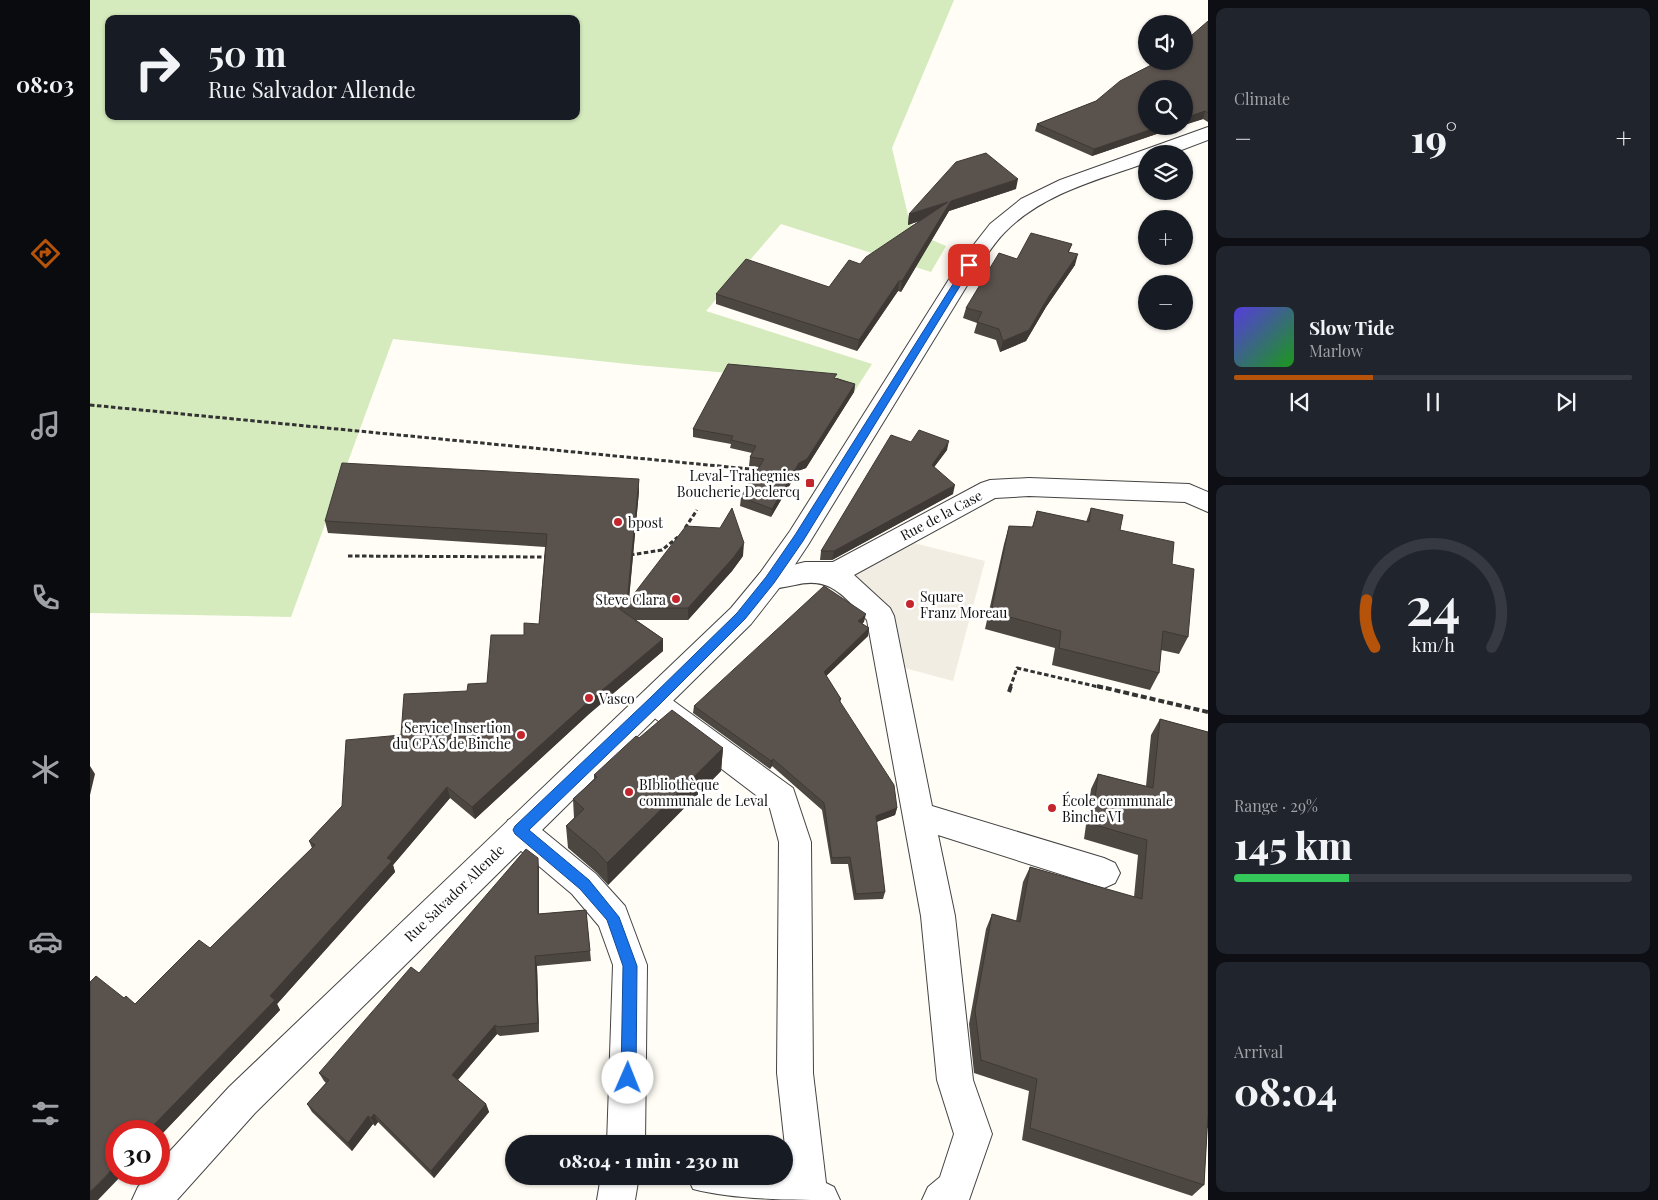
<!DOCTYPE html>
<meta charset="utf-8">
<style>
body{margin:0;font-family:"Playfair Display",serif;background:#20242c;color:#f1f3f6;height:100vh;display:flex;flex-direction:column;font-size:19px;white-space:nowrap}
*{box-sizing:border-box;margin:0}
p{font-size:16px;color:#9ea1a6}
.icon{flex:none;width:28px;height:28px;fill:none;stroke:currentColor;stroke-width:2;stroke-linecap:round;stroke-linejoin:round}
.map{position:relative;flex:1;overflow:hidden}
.details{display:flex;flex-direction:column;gap:8px;padding:8px;background:#0d0f14;width:450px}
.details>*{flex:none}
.guide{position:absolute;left:15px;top:15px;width:475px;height:105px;border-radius:10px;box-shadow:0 1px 4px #0004;background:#171b24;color:#f1f3f6;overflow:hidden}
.controls{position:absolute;left:1048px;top:15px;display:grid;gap:10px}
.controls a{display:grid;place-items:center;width:55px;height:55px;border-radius:50%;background:#171b24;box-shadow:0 1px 4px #0004;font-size:25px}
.speed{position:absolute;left:15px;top:1120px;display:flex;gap:10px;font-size:25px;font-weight:700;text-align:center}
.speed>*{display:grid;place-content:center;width:65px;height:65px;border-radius:50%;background:#171b24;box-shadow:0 1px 4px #0004;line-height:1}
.speed .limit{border:8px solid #d22;background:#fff;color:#111}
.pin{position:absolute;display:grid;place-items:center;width:42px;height:42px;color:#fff;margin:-21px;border-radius:10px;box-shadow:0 2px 8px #0006}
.me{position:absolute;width:55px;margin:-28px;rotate:1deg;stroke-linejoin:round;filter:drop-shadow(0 0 4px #0008)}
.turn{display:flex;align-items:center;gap:18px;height:105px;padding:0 20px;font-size:22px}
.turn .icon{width:65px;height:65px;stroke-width:2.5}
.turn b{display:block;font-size:35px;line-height:42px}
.big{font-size:38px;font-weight:800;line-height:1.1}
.details .tile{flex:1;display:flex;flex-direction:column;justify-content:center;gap:8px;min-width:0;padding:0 18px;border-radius:10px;background:#20242c}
.details .dial{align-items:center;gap:0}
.dial svg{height:130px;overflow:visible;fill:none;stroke:#363941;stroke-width:7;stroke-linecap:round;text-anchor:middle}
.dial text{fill:#f1f3f6;stroke:none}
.song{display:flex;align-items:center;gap:15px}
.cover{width:60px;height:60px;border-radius:8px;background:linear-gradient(135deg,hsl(250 70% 55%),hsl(120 70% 35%))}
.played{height:5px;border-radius:2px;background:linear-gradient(90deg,#b45309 35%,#363941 35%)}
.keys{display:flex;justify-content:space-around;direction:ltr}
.heat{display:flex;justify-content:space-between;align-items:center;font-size:28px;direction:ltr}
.charge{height:8px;border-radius:4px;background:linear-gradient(90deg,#34c759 29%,#363941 0)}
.trip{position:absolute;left:415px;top:1135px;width:288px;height:50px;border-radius:25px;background:#171b24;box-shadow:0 1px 4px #0004;font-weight:800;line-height:50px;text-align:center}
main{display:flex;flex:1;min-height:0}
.tab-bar{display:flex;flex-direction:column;width:90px;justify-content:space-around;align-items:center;background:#090b0e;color:#9ea1a6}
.tab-bar .icon{width:35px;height:35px}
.tab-bar .selected{color:#b45309}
.tab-bar b{font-size:22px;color:#f1f3f6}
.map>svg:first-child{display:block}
.green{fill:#d5ebbd;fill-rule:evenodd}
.plaza{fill:#f1ede2}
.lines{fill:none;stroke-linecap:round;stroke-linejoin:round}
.minor-casing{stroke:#444;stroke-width:2}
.tertiary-casing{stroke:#444;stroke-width:2}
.path-far1{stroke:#333;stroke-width:3;stroke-dasharray:4.5 2.5;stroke-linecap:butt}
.path{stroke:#333;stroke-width:4;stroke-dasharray:6 3;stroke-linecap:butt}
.minor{fill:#fff;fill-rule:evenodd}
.tertiary{fill:#fff;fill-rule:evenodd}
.wall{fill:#4d4742}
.shaded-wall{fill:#3f3936}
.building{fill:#5a524d;stroke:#3f3936}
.route{fill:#1a73e8;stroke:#114b97}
.poi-dot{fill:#c4262e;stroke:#fff;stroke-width:2}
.labels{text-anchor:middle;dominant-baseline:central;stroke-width:5;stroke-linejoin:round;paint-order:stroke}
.poi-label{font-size:14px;fill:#111;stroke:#fff;text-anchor:start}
.street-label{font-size:14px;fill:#111;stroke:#fff}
</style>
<main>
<nav class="tab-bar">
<b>08:03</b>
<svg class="icon selected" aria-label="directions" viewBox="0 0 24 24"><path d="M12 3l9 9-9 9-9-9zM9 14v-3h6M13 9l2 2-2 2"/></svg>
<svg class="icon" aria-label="music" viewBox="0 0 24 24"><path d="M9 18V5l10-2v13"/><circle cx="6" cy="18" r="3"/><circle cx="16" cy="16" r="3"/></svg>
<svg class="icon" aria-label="phone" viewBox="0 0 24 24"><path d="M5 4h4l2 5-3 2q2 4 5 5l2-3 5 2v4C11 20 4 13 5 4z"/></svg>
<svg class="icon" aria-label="climate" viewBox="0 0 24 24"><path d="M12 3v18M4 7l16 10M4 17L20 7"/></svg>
<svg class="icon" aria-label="car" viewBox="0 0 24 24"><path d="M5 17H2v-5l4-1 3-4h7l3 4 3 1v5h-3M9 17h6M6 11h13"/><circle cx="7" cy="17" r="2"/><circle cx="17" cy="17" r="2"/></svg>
<svg class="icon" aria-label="filters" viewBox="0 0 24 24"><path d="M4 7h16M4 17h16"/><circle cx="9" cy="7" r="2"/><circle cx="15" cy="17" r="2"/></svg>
</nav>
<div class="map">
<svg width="1118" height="1200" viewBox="0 0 1118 1200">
<rect width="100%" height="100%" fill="#fffdf5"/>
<path class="green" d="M0,0h864l-62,148 16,67 8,18 30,13 -15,26 -150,-48 -75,87 166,53 -18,28 -44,-12 -173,-15 -244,-26 -102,278 -201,-4zM19,19h467v97h-467z"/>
<path class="plaza" d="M824,543l71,18 -32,120 -78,-21 -3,-34 -7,-10 -38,-24z"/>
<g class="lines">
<g class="minor-casing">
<g id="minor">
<path d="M939,478l160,6 19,8v20l-23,-10 -156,-6 -34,2 -141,77 36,33 4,8 38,190 172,52 11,5 5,10 -5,10 -11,5 -166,-53 17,81 18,164 19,54 -23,66h-47l6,-13 12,-10 14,-43 -17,-54 -16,-164 -54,-296c-23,-23 -36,-44 -72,-35 -13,2 -22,6 -35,2l-4,-7 4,-7 45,-11h28l148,-79 9,-3z"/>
<path d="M564,690l10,4 129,94 18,54 2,231 13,110 8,4 6,13c-46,0 -105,0 -147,-11l-6,-13h97v-3l4,1 -11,-101 2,-231 -10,-37 -125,-95 -5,-8 5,-8z"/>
<path d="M429,816l11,4 66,54 29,32 22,59 -2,179h-38l6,-179 -14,-39 -27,-32 -64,-54 -5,-10 5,-10z"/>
<path d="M511,1176h38l-4,24h-38z"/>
</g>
</g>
<g class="tertiary-casing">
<path id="tertiary" d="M1118,127v13l-37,14h-25v9c-49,17 -104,31 -141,69 -10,10 -18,23 -26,34l-171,279 -28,42 -29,37 -496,489 -78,87h-45l6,-13 11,-13h10v-11l70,-76 502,-479 29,-35 30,-42 168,-266 32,-41 31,-25 39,-19z"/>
</g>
<g class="path-far1">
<path d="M0,405l670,65"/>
<path d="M595,528l12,-18"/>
<path d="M540,555l32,-5 16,-13"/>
<path d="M258,556l199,1"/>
<path d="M920,688l7,-20 86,20"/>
</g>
<g class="path">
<path d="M1007,686l111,26"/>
<path d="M919,692l2,-6"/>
</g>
<use href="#minor" class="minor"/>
<use href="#tertiary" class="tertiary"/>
</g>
<g class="wall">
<path d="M1118,21v101l-5,-3 -19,6v-36l-38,37h34l-88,30 -57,-25 2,-7 59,-23 88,-40z"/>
<path d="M926,189l-67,22 -48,81 -3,-1 -41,60 -141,-47v-10l113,-7 90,-66 -11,4 1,-11z"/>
<path d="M982,244l-3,8 6,13 -29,42 -20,34 -26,11 -4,-12 -22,-7 3,-10 -14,-5 3,-10 51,-49z"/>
<path d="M747,378l18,6 -1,8 -48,76 -8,3 -27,46 -31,-11 1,-9 18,-30 -10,-1 1,-9 2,-4 -22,-5 1,-4 -38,-7v-8z"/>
<path d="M821,442l36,8 -13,17 19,27 -121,66h-12l1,-9z"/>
<path d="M549,491l-10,109 114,-44 -11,15 -44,49h-52l27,19v12l-74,63 -114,105 -25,-21 -57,67 2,7 -118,132 3,6 -121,127 -35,-139 11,6 75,-56 102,-100 -3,-7 33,-35 59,-71 66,-44 20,-8 52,-59 6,-77 -217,-14 -3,-12z"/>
<path d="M1001,508l29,22 52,34 16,73 -9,17 -18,-4 -2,23 -9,17 -98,-25 3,-17 -70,-19 19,-85 5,-18 23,1 5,-16 49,11z"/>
<path d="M774,622l-2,2 7,4 -1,8 -42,40 15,23 -1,4 57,105 -2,7 -19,7 9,70 -2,7 -29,1 -6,-36h-17l-9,-54 -50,-44 -2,3 -77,-56 1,-7z"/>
<path d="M1070,719l48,13v396h-1l-3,57 -12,11 -170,-56 7,-49 -55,-18 -5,-49 17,-95 6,-15 24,7 7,-39 7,-15 104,30 4,-42 -54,-16 7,-50 7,-15 48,12 5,-51z"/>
<path d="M549,738l84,10 -2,23 -113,114 -11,-12 -29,-25 -2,-22 8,-8 -1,-19 21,-19v-5z"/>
<path d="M449,869v45l47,-4 5,51 -54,5 2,66 -39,4 -3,-2 -39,46 28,24 3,8 -55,66 -56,-56 -3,4 -2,-2 -21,27 -40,-39 -5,-8 19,-21 -2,-2 -5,-8 100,-100z"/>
</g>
<g class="shaded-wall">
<path d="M1115,111l-2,8 -19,6v-7z"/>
<path d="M1071,126h19l-88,30 2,-7z"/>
<path d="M928,179l-2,10 -67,22 -48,81 1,-11 41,-68 -35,12 1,-11z"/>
<path d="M988,254l-3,11 -29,42 -20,34 -26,11 3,-11 46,-45z"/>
<path d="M809,281l-1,10 -41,60 2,-11z"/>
<path d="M765,384l-1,8 -48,76 -8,3 -27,46 1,-8 27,-46z"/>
<path d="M859,441l-2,9 -18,24 3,-9z"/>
<path d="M549,479v12l-11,117 -1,-5z"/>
<path d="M865,485l-2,9 -121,66 2,-9z"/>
<path d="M654,543l-1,13 -11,15 -44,49v-12z"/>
<path d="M776,614l-2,8 -8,7 2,-8z"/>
<path d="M779,628l-1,8 -46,44 2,-8z"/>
<path d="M573,639v12l-74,63 -114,105 -3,-12 116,-105z"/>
<path d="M633,748l-2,23 -113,114 -1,-22z"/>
<path d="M683,759l-1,7 -2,3 1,-8z"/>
<path d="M0,766l5,8 -5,21z"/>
<path d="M357,787l3,11 -57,67 2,7 -118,132 3,6 -121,127v-6h-11l122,-135z"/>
<path d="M807,808l-2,7 -21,8 2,-7z"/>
<path d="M448,858l1,11v55l-1,-10z"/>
<path d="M445,956l2,10 2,66 -1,-9z"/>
<path d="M405,1025l2,9 -43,50 -2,-9z"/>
<path d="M396,1104l3,8 -55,66 -3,-7z"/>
<path d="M284,1114l4,8 -3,4 -4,-8z"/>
<path d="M278,1116l5,8 -21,27 -4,-8z"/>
<path d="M26,1165v9h7l-25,26h-8v-8z"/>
</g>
<g class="building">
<path d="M1118,21v92l-3,-2 -21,7v-29h-38v37h15l-67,23 -57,-25 59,-23 24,-20 39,-20h25v-19z"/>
<path d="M896,153l32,26 -67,22 -49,80h-3l-40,59 -143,-46 30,-35 83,28 20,-27 11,4 6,-7 82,-55 -39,12 47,-52z"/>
<path d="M941,233l41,11 -4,8 10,2 -29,42 -20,34 -26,11 -4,-12 -22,-7 5,-10 -16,-4 33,-55 18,6z"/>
<path d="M638,364l109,10 -3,4 21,6 -48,75 -8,4 -27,46 -31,-12 23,-38 -14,-2 6,-11 -25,-6 2,-4 -40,-7z"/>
<path d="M829,430l30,11 -17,24 23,20 -121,66h-13l70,-116 20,7z"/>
<path d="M252,463l297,16 -12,124 59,-77 34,2 12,-20 12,35 -11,15 -45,50h-70l45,31 -75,63 -116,105 -25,-20 -60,71 5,3 -122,135 5,4 -127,131h-32v34l-26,27v-210l6,-6 28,22 2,-2 9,8 64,-64 11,8 105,-103 -6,-4 33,-35 4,-66 55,-5 3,-41 63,-3 1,-7 19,-1 4,-48h33v-12l15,1 8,-90 -222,-13z"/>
<path d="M1001,508l32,7 -3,15 54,12 -2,22 22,5 -6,68 -25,-6 -4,42 -100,-25 2,-17 -70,-19 18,-86 24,1 4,-16 52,11z"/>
<path d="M734,586l42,28 -8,7 11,7 -45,44 17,27 -2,1 55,85 3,23 -21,8 9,76 -29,2 -6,-37 -18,1 -8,-55 -51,-44 -2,2 -77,-55z"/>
<path d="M582,710l51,38 -116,115 -11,-12 -30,-25 18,-17 -11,-10 24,-22 -3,-2 42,-39 3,2z"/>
<path d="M1070,719l48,13v383l-4,70 -174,-57 7,-49 -56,-19 -6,-50 17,-96 28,8 10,-55 112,32 5,-59 -55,-16 6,-50 55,14z"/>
<path d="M436,849l12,9v56l48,-4 4,41 -55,5 3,67 -40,4 -3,-2 -43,50 34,29 -55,67 -57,-57 -3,4 -3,-2 -20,27 -41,-39 22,-24 -10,-7 92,-106 8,6z"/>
</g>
<path class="route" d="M879,262l4,3 -170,276 -29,42 -29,36 -86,86 -130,125 60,50 30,37 18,49 -1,112 -2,6 -6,2 -5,-2 -2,-6 2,-112 -16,-46 -27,-31 -65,-55 -2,-4 2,-4 135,-128 87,-85 29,-36 29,-42 170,-270z"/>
<g class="poi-dot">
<rect x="715" y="478" width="10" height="10" rx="2.5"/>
<circle cx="528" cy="522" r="5"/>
<circle cx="586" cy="599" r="5"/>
<circle cx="820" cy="604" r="5"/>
<circle cx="499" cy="698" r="5"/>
<circle cx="431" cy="735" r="5"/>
<circle cx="539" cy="792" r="5"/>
<circle cx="962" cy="808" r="5"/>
</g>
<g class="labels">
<g class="poi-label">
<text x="710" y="475" text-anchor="end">Leval-Trahegnies<tspan x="710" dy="16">Boucherie Declercq</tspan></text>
<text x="538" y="522">bpost</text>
<text x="830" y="596">Square<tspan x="830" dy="16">Franz Moreau</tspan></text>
<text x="576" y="599" text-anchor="end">Steve Clara</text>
<text x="509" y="698">Vasco</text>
<text x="421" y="727" text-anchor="end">Service Insertion<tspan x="421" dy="16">du CPAS de Binche</tspan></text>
<text x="549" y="784">BIbliothèque<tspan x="549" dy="16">communale de Leval</tspan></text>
<text x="972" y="800">École communale<tspan x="972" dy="16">Binche VI</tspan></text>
</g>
<g class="street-label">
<text transform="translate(851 515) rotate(-28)">Rue de la Case</text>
<text transform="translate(364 893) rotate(-44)">Rue Salvador Allende</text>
</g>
</g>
</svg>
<div class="controls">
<a><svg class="icon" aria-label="sound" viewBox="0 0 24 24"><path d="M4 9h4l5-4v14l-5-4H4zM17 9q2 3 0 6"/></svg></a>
<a><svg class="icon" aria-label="search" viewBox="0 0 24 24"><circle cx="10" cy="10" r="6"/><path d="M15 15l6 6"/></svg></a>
<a><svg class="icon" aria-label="layers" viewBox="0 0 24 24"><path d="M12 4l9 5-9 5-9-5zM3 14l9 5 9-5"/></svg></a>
<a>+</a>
<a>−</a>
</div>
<div class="speed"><div class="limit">30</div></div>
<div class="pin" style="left:879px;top:265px;background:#d93025"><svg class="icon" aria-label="arrive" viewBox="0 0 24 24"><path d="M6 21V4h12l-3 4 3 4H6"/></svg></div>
<svg class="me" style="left:538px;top:1078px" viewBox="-20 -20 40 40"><circle r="19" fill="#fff"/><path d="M0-13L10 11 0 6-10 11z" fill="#1a73e8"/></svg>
<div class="trip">08:04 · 1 min · 230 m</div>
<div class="guide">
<div class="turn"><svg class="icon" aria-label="right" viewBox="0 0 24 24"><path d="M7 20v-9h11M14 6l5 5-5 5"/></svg><div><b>50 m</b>Rue Salvador Allende</div></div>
</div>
</div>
<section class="details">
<div class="tile"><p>Climate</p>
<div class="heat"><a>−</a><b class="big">19°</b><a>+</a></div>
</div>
<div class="tile">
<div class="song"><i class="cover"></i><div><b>Slow Tide</b><p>Marlow</p></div></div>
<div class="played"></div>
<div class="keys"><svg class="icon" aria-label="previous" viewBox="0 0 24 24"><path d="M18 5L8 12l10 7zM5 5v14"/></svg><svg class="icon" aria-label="pause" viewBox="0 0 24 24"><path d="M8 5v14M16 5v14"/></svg><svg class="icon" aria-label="next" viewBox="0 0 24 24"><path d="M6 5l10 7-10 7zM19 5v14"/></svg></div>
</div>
<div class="tile dial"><svg viewBox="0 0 100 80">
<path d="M14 69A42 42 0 1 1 86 69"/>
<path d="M14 69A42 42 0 0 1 9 40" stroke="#b45309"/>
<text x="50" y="56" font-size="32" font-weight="700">24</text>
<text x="50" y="72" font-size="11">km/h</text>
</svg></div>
<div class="tile"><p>Range · 29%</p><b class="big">145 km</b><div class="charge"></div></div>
<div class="tile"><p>Arrival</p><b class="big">08:04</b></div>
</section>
</main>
